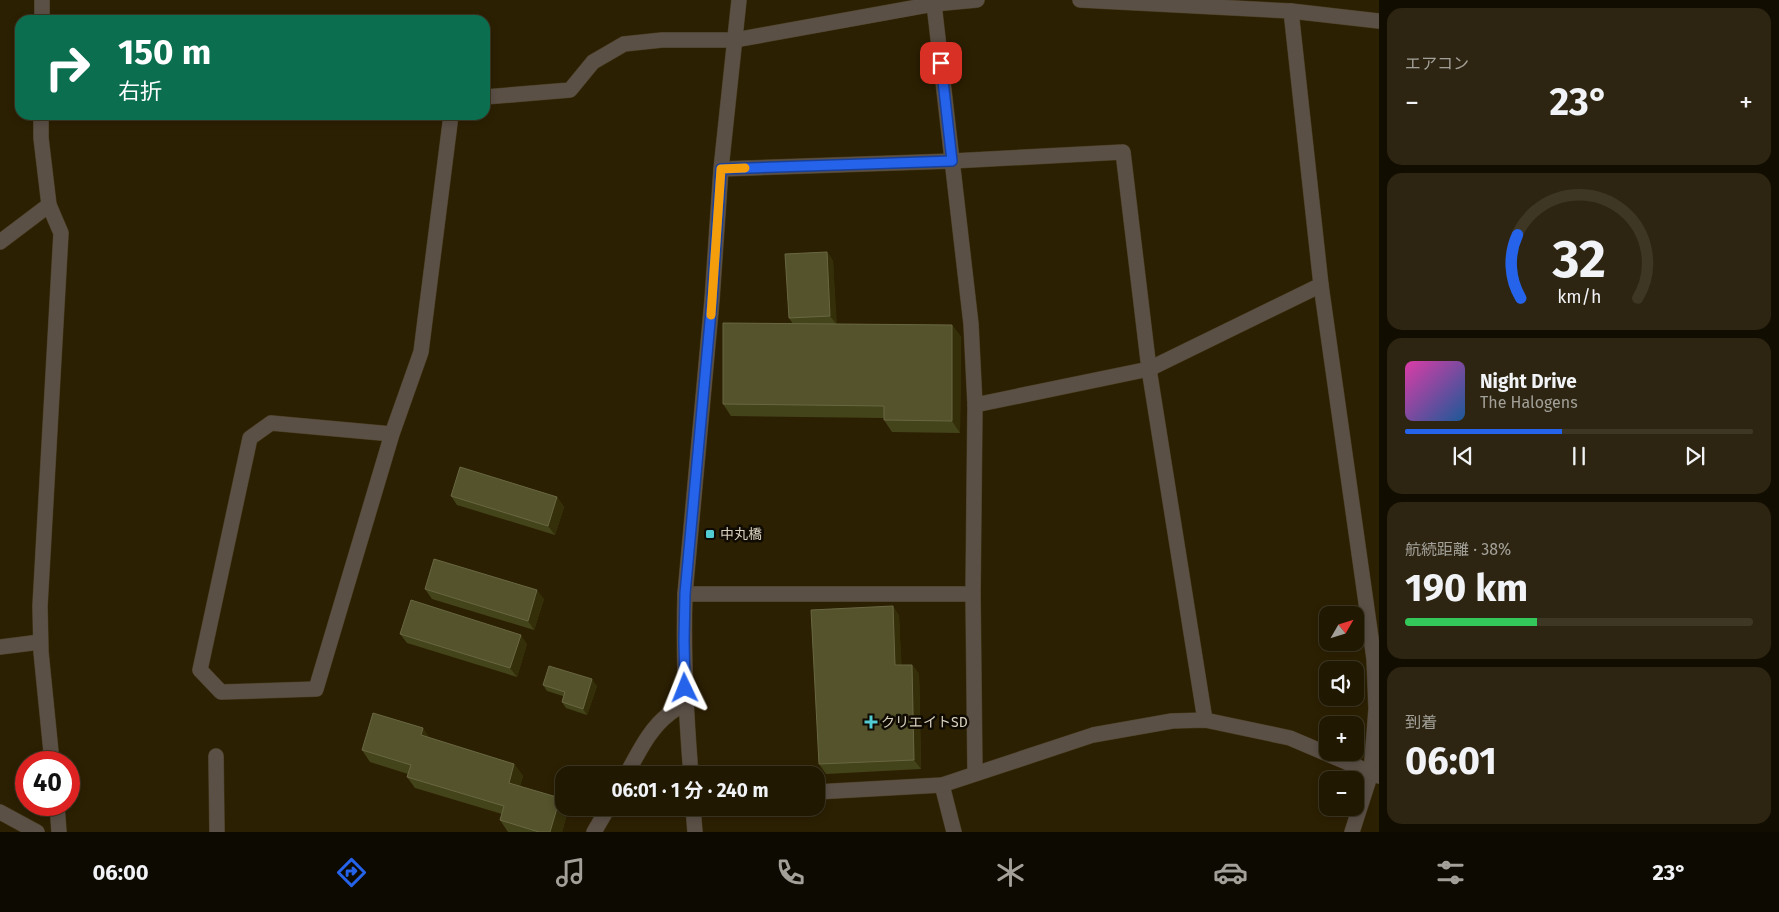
<!DOCTYPE html>
<html lang="ja">
<meta charset="utf-8">
<style>
body{margin:0;font-family:"Fira Sans","Noto Sans JP",sans-serif;background:#2d2511;color:#f1f3f6;height:100vh;display:flex;flex-direction:column;font-size:19px;white-space:nowrap}
*{box-sizing:border-box;margin:0}
p{font-size:16px;color:#a2a099}
.icon{flex:none;width:28px;height:28px;fill:none;stroke:currentColor;stroke-width:2;stroke-linecap:round;stroke-linejoin:round}
.map{position:relative;flex:1;overflow:hidden}
.drawer{display:flex;flex-direction:column;gap:8px;padding:8px;background:#120d01;width:400px}
.drawer>*{flex:none}
.top-card{position:absolute;left:15px;top:15px;width:475px;height:105px;border-radius:15px;box-shadow:0 2px 8px #0003,0 0 0 1px #3e3724;background:#0b6e4f;color:#fff;overflow:hidden}
.needle{width:32px;rotate:51deg}
.buttons{position:absolute;left:1319px;top:606px;display:grid;gap:10px}
.buttons a{display:grid;place-items:center;width:45px;height:45px;border-radius:10px;background:#211802;box-shadow:0 2px 8px #0003,0 0 0 1px #3e3724;font-size:25px}
.speed{position:absolute;left:15px;top:751px;display:flex;gap:10px;font-size:25px;font-weight:700;text-align:center}
.speed>*{display:grid;place-content:center;width:65px;height:65px;border-radius:50%;background:#211802;box-shadow:0 2px 8px #0003,0 0 0 1px #3e3724;line-height:1}
.speed .limit{border:8px solid #d22;background:#fff;color:#111}
.pin{position:absolute;display:grid;place-items:center;width:42px;height:42px;color:#fff;margin:-21px;border-radius:10px;box-shadow:0 2px 8px #0006}
.me{position:absolute;width:55px;margin:-28px;rotate:358deg;stroke-linejoin:round;filter:drop-shadow(0 0 4px #0008)}
.turn{display:flex;align-items:center;gap:18px;height:105px;padding:0 20px;font-size:22px}
.turn .icon{width:65px;height:65px;stroke-width:2.5}
.turn b{display:block;font-size:35px;line-height:42px}
.big{font-size:38px;font-weight:700;line-height:1.1}
.drawer .widget{flex:1;display:flex;flex-direction:column;justify-content:center;gap:8px;min-width:0;padding:0 18px;border-radius:15px;background:#2d2511}
.drawer .dial{align-items:center;gap:0}
.dial svg{height:130px;overflow:visible;fill:none;stroke:#3e3724;stroke-width:7;stroke-linecap:round;text-anchor:middle}
.dial text{fill:#f1f3f6;stroke:none}
.song{display:flex;align-items:center;gap:15px}
.cover{width:60px;height:60px;border-radius:8px;background:linear-gradient(135deg,hsl(320 70% 55%),hsl(210 70% 35%))}
.played{height:5px;border-radius:2px;background:linear-gradient(90deg,#2563eb 45%,#3e3724 45%)}
.keys{display:flex;justify-content:space-around;direction:ltr}
.heat{display:flex;justify-content:space-between;align-items:center;font-size:28px;direction:ltr}
.charge{height:8px;border-radius:4px;background:linear-gradient(90deg,#34c759 38%,#3e3724 0)}
.trip{position:absolute;left:555px;top:766px;width:270px;height:50px;border-radius:15px;background:#211802;box-shadow:0 2px 8px #0003,0 0 0 1px #3e3724;font-weight:700;line-height:50px;text-align:center}
.tabs{display:flex;height:80px;justify-content:space-around;align-items:center;background:#0d0a01;color:#a2a099}
.tabs .icon{width:35px;height:35px}
.tabs .active{color:#2563eb}
.tabs b{font-size:22px;color:#f1f3f6}
main{display:flex;flex:1;min-height:0}
.map>svg:first-child{display:block}
.lines{fill:none;stroke-linecap:round;stroke-linejoin:round}
.minor-casing{stroke:#483c20;stroke-width:16}
.minor{stroke:#5b5046;stroke-width:15}
.wall{fill:#44441a}
.shaded-wall{fill:#342f09}
.building{fill:#54532b;stroke:#696743}
.route-casing{stroke:#184099;stroke-width:12}
.route{stroke:#2563eb;stroke-width:9}
.slow{stroke:#f59e0b;stroke-width:9}
.poi-dot{fill:#51ccd2;stroke:#100b02;stroke-width:2}
.labels{text-anchor:middle;dominant-baseline:central;stroke-width:5;stroke-linejoin:round;paint-order:stroke}
.poi-label{font-size:14px;fill:#d9d1c0;stroke:#100b02;text-anchor:start}
</style>
<main>
<div class="map">
<svg width="1379" height="832" viewBox="0 0 1379 832">
<rect width="100%" height="100%" fill="#2c2002"/>
<g class="lines">
<g class="minor-casing">
<g id="minor">
<path d="M42,0v20"/>
<path d="M1080,0l211,11 88,10"/>
<path d="M934,4l37,320 4,81 -2,189 2,179"/>
<path d="M1291,11l30,274 53,374 2,50 -5,64 -19,59"/>
<path d="M485,97l85,-7 23,-28 31,-18 38,-4h73l199,-36 43,-4"/>
<path d="M41,115v23l8,67 12,28 -21,373 1,46 11,110"/>
<path d="M721,169l231,-8 171,-9 26,217 56,351"/>
<path d="M0,242l49,-37"/>
<path d="M975,405l174,-36 172,-84"/>
<path d="M392,434l-121,-11 -21,15 -50,232 21,22 95,-3 76,-255 29,-82 30,-237"/>
<path d="M685,594h288"/>
<path d="M0,647l40,-5"/>
<path d="M216,756l1,76"/>
<path d="M626,775c12,-21 23,-46 43,-61 4,-4 11,-7 17,-10"/>
<path d="M691,775c-5,-61 -8,-120 -6,-181l27,-294 9,-131 18,-169"/>
<path d="M942,785l12,47"/>
<path d="M816,792l126,-7 151,-50 79,-14 33,-1 85,18 89,38"/>
<path d="M57,805l2,27"/>
<path d="M693,808l2,24"/>
<path d="M0,812l37,20"/>
<path d="M594,832l14,-24"/>
</g>
</g>
<use href="#minor" class="minor"/>
</g>
<g class="wall">
<path d="M827,252l6,9 3,63 116,1 9,12 -1,96 -68,-1 -8,-12v-2l-153,-2 -8,-12 70,-80 -4,-6z"/>
<path d="M451,496l106,1 7,10 -9,28 -98,-30z"/>
<path d="M425,589l119,10 -10,31 -102,-31z"/>
<path d="M893,606l6,10 2,49h11l7,9 2,95 -95,5 -7,-10z"/>
<path d="M400,634l127,10 -10,33 -110,-34z"/>
<path d="M543,685l54,1 -10,29 -21,-7 -4,-6 1,-6 -16,-5z"/>
<path d="M430,738l84,26 9,12 -3,10 44,22h3l1,2 -6,22h-54l-8,-12 2,-6 -87,-26 -8,-11 1,-3 -38,-12 -8,-12z"/>
</g>
<g class="shaded-wall">
<path d="M827,252l6,9 4,64 -7,-9z"/>
<path d="M952,325l9,12 -1,96 -8,-12z"/>
<path d="M557,497l7,10 -9,28 -7,-9z"/>
<path d="M537,590l7,9 -10,31 -6,-9z"/>
<path d="M893,606l6,10 3,58 -7,-9z"/>
<path d="M521,635l6,9 -10,33 -7,-9z"/>
<path d="M912,665l7,9 2,95 -7,-9z"/>
<path d="M592,679l5,7 -10,29 -4,-6z"/>
<path d="M423,728l8,12 -10,-5z"/>
<path d="M514,764l9,12 -6,19 -8,-12z"/>
<path d="M560,798l4,5v5h3l1,2 -6,22h-12z"/>
</g>
<g class="building">
<path d="M827,252l3,64 -41,2 -4,-64z"/>
<path d="M723,323l229,2v96l-68,-1v-14l-161,-2z"/>
<path d="M460,467l97,30 -9,29 -97,-30z"/>
<path d="M434,559l103,31 -9,31 -103,-32z"/>
<path d="M411,600l110,35 -11,33 -110,-34z"/>
<path d="M893,606l2,59h17l2,95 -95,4 -8,-154z"/>
<path d="M549,666l43,13 -9,30 -21,-7 3,-10 -22,-7z"/>
<path d="M373,713l50,15 -2,7 93,29 -5,19 51,15 -10,34h-11l-39,-12 4,-14 -97,-29 4,-12 -49,-15z"/>
</g>
<g class="lines">
<g class="route-casing">
<path id="route" d="M685,688l-1,-48 1,-46 27,-294 9,-131 231,-8 -11,-98"/>
</g>
<use href="#route" class="route"/>
<path class="slow" d="M711,315l10,-146 24,-1"/>
</g>
<g class="poi-dot">
<rect x="705" y="529" width="10" height="10" rx="2.5"/>
<path d="M868.5 714.5h5v5h5v5h-5v5h-5v-5h-5v-5h5z"/>
</g>
<g class="labels">
<g class="poi-label">
<text x="720" y="534">中丸橋</text>
<text x="881" y="722">クリエイトSD</text>
</g>
</g>
</svg>
<div class="buttons">
<a><svg class="needle" viewBox="-14 -14 28 28"><path d="M0-13l5 13h-10z" fill="#e53935"/><path d="M0 13l5-13h-10z" fill="#a2a099"/></svg></a>
<a><svg class="icon" aria-label="sound" viewBox="0 0 24 24"><path d="M4 9h4l5-4v14l-5-4H4zM17 9q2 3 0 6"/></svg></a>
<a>+</a>
<a>−</a>
</div>
<div class="speed"><div class="limit">40</div></div>
<div class="pin" style="left:941px;top:63px;background:#d93025"><svg class="icon" aria-label="arrive" viewBox="0 0 24 24"><path d="M6 21V4h12l-3 4 3 4H6"/></svg></div>
<svg class="me" style="left:685px;top:688px" viewBox="-20 -20 40 40"><path d="M0-17L14 15 0 8-14 15z" fill="#2563eb" stroke="#fff" stroke-width="4"/></svg>
<div class="trip">06:01 · 1 分 · 240 m</div>
<div class="top-card">
<div class="turn"><svg class="icon" aria-label="right" viewBox="0 0 24 24"><path d="M7 20v-9h11M14 6l5 5-5 5"/></svg><div><b>150 m</b>右折</div></div>
</div>
</div>
<section class="drawer">
<div class="widget"><p>エアコン</p>
<div class="heat"><a>−</a><b class="big">23°</b><a>+</a></div>
</div>
<div class="widget dial"><svg viewBox="0 0 100 80">
<path d="M14 69A42 42 0 1 1 86 69"/>
<path d="M14 69A42 42 0 0 1 12 30" stroke="#2563eb"/>
<text x="50" y="56" font-size="32" font-weight="700">32</text>
<text x="50" y="72" font-size="11">km/h</text>
</svg></div>
<div class="widget">
<div class="song"><i class="cover"></i><div><b>Night Drive</b><p>The Halogens</p></div></div>
<div class="played"></div>
<div class="keys"><svg class="icon" aria-label="previous" viewBox="0 0 24 24"><path d="M18 5L8 12l10 7zM5 5v14"/></svg><svg class="icon" aria-label="pause" viewBox="0 0 24 24"><path d="M8 5v14M16 5v14"/></svg><svg class="icon" aria-label="next" viewBox="0 0 24 24"><path d="M6 5l10 7-10 7zM19 5v14"/></svg></div>
</div>
<div class="widget"><p>航続距離 · 38%</p><b class="big">190 km</b><div class="charge"></div></div>
<div class="widget"><p>到着</p><b class="big">06:01</b></div>
</section>
</main>
<nav class="tabs">
<b>06:00</b>
<svg class="icon active" aria-label="directions" viewBox="0 0 24 24"><path d="M12 3l9 9-9 9-9-9zM9 14v-3h6M13 9l2 2-2 2"/></svg>
<svg class="icon" aria-label="music" viewBox="0 0 24 24"><path d="M9 18V5l10-2v13"/><circle cx="6" cy="18" r="3"/><circle cx="16" cy="16" r="3"/></svg>
<svg class="icon" aria-label="phone" viewBox="0 0 24 24"><path d="M5 4h4l2 5-3 2q2 4 5 5l2-3 5 2v4C11 20 4 13 5 4z"/></svg>
<svg class="icon" aria-label="climate" viewBox="0 0 24 24"><path d="M12 3v18M4 7l16 10M4 17L20 7"/></svg>
<svg class="icon" aria-label="car" viewBox="0 0 24 24"><path d="M5 17H2v-5l4-1 3-4h7l3 4 3 1v5h-3M9 17h6M6 11h13"/><circle cx="7" cy="17" r="2"/><circle cx="17" cy="17" r="2"/></svg>
<svg class="icon" aria-label="filters" viewBox="0 0 24 24"><path d="M4 7h16M4 17h16"/><circle cx="9" cy="7" r="2"/><circle cx="15" cy="17" r="2"/></svg>
<b>23°</b>
</nav>
